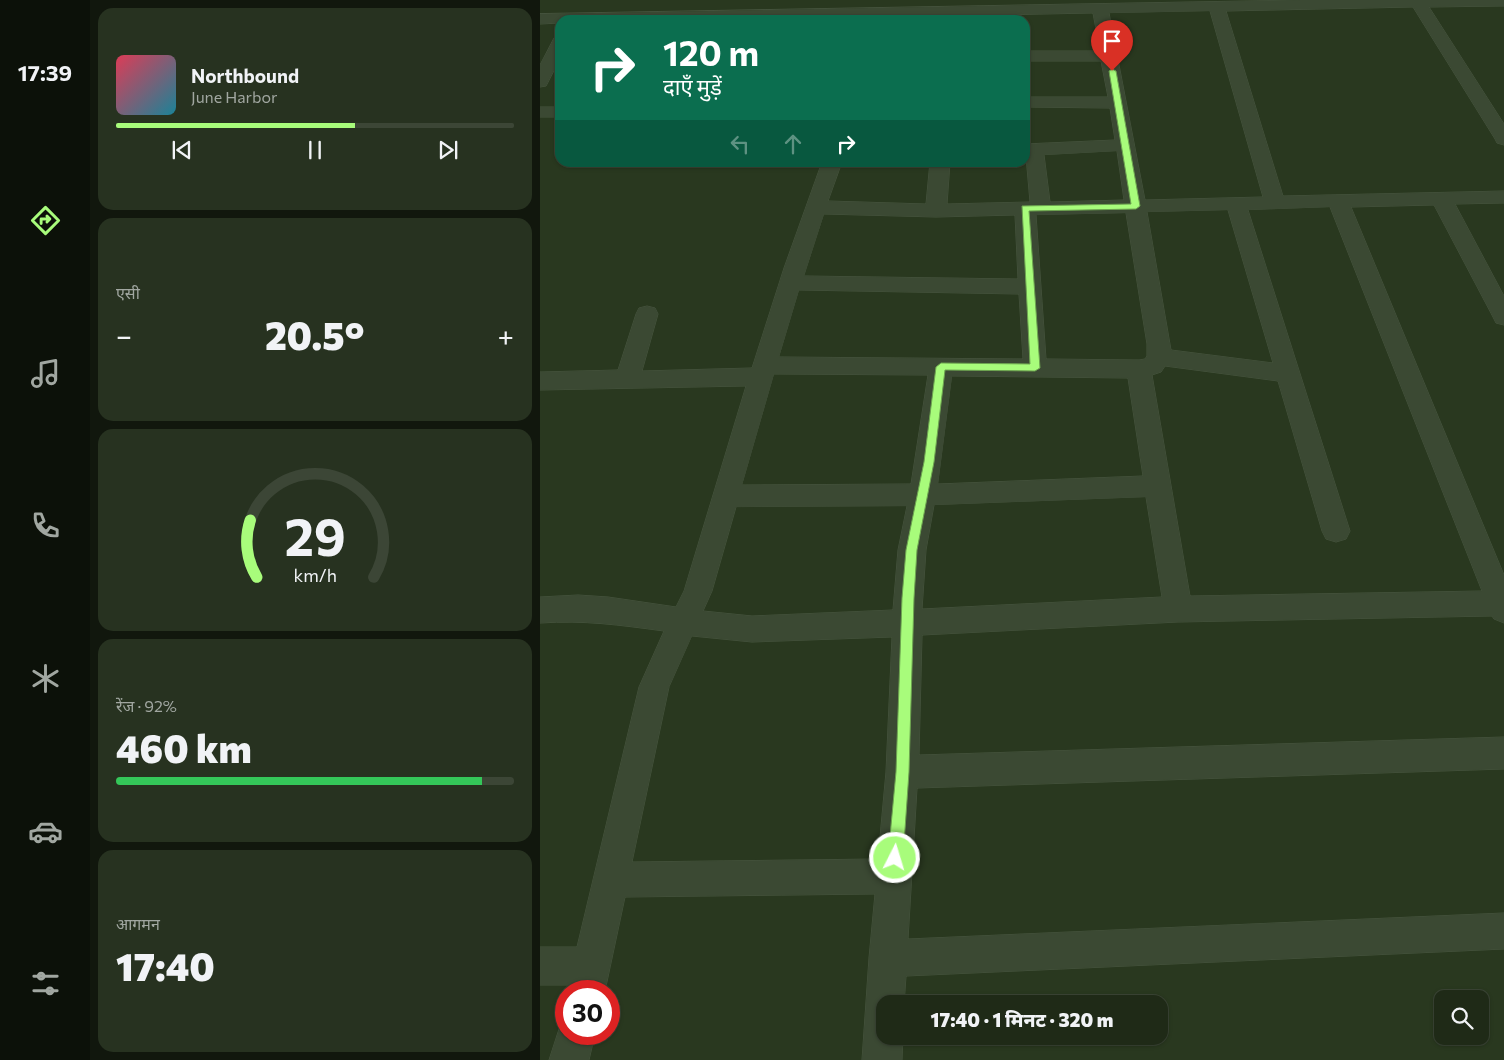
<!DOCTYPE html>
<html lang="hi">
<meta charset="utf-8">
<style>
body{margin:0;font-family:Commissioner,"Noto Sans Devanagari",sans-serif;background:#273220;color:#f1f3f6;height:100vh;display:flex;flex-direction:column;font-size:19px;white-space:nowrap}
*{box-sizing:border-box;margin:0}
p{font-size:16px;color:#a1a7a1}
.icon{flex:none;width:28px;height:28px;fill:none;stroke:currentColor;stroke-width:2;stroke-linecap:round;stroke-linejoin:round}
.map{position:relative;flex:1;overflow:hidden}
.side{display:flex;flex-direction:column;gap:8px;padding:8px;background:#11170d;width:450px}
.side>*{flex:none}
.hud{position:absolute;left:15px;top:15px;width:475px;height:152px;border-radius:15px;box-shadow:0 1px 4px #0004,0 0 0 1px #3c4636;background:#0b6e4f;color:#fff;overflow:hidden}
.fabs{position:absolute;left:894px;top:990px;display:grid;gap:10px}
.fabs a{display:grid;place-items:center;width:55px;height:55px;border-radius:10px;background:#1f2a17;box-shadow:0 1px 4px #0004,0 0 0 1px #3c4636;font-size:25px}
.speed{position:absolute;left:15px;top:980px;display:flex;gap:10px;font-size:25px;font-weight:700;text-align:center}
.speed>*{display:grid;place-content:center;width:65px;height:65px;border-radius:50%;background:#1f2a17;box-shadow:0 1px 4px #0004,0 0 0 1px #3c4636;line-height:1}
.speed .limit{border:8px solid #d22;background:#fff;color:#111}
.pin{position:absolute;display:grid;place-items:center;width:42px;height:42px;color:#fff;margin:-51px -21px;border-radius:50% 50% 50% 0;rotate:-45deg;box-shadow:0 0 5px #0007}
.pin .icon{rotate:45deg}
.me{position:absolute;width:55px;margin:-28px;rotate:5deg;stroke-linejoin:round;filter:drop-shadow(0 0 4px #0008)}
.turn{display:flex;align-items:center;gap:18px;height:105px;padding:0 25px;font-size:22px}
.turn .icon{width:65px;height:65px;stroke-width:2.5}
.turn b{display:block;font-size:35px;line-height:42px}
.lanes{display:flex;align-items:center;height:48px;padding:0 25px;background:#0003;justify-content:center;gap:25px;direction:ltr}
.lanes .off{opacity:.35}
.big{font-size:38px;font-weight:800;line-height:1.1}
.side .card{flex:1;display:flex;flex-direction:column;justify-content:center;gap:8px;min-width:0;padding:0 18px;border-radius:15px;background:#273220}
.side .dial{align-items:center;gap:0}
.dial svg{height:130px;overflow:visible;fill:none;stroke:#3c4636;stroke-width:7;stroke-linecap:round;text-anchor:middle}
.dial text{fill:#f1f3f6;stroke:none}
.song{display:flex;align-items:center;gap:15px}
.cover{width:60px;height:60px;border-radius:8px;background:linear-gradient(135deg,hsl(350 70% 55%),hsl(190 70% 35%))}
.played{height:5px;border-radius:2px;background:linear-gradient(90deg,#a8fc7b 60%,#3c4636 60%)}
.keys{display:flex;justify-content:space-around;direction:ltr}
.heat{display:flex;justify-content:space-between;align-items:center;font-size:28px;direction:ltr}
.charge{height:8px;border-radius:4px;background:linear-gradient(90deg,#34c759 92%,#3c4636 0)}
.trip{position:absolute;left:336px;top:995px;width:292px;height:50px;border-radius:15px;background:#1f2a17;box-shadow:0 1px 4px #0004,0 0 0 1px #3c4636;font-weight:800;line-height:50px;text-align:center}
main{display:flex;flex:1;min-height:0}
.dock{display:flex;flex-direction:column;width:90px;justify-content:space-around;align-items:center;background:#0c1109;color:#a1a7a1}
.dock .icon{width:35px;height:35px}
.dock .active{color:#a8fc7b}
.dock b{font-size:22px;color:#f1f3f6}
.map>svg:first-child{display:block}
.lines{fill:none;stroke-linecap:round;stroke-linejoin:round}
.minor-casing{stroke:#47553f;stroke-width:1}
.minor{fill:#3b4933;fill-rule:evenodd}
.route{fill:#a8fc7b;stroke:#6da450}
</style>
<main>
<nav class="dock">
<b>17:39</b>
<svg class="icon active" aria-label="directions" viewBox="0 0 24 24"><path d="M12 3l9 9-9 9-9-9zM9 14v-3h6M13 9l2 2-2 2"/></svg>
<svg class="icon" aria-label="music" viewBox="0 0 24 24"><path d="M9 18V5l10-2v13"/><circle cx="6" cy="18" r="3"/><circle cx="16" cy="16" r="3"/></svg>
<svg class="icon" aria-label="phone" viewBox="0 0 24 24"><path d="M5 4h4l2 5-3 2q2 4 5 5l2-3 5 2v4C11 20 4 13 5 4z"/></svg>
<svg class="icon" aria-label="climate" viewBox="0 0 24 24"><path d="M12 3v18M4 7l16 10M4 17L20 7"/></svg>
<svg class="icon" aria-label="car" viewBox="0 0 24 24"><path d="M5 17H2v-5l4-1 3-4h7l3 4 3 1v5h-3M9 17h6M6 11h13"/><circle cx="7" cy="17" r="2"/><circle cx="17" cy="17" r="2"/></svg>
<svg class="icon" aria-label="filters" viewBox="0 0 24 24"><path d="M4 7h16M4 17h16"/><circle cx="9" cy="7" r="2"/><circle cx="15" cy="17" r="2"/></svg>
</nav>
<section class="side">
<div class="card">
<div class="song"><i class="cover"></i><div><b>Northbound</b><p>June Harbor</p></div></div>
<div class="played"></div>
<div class="keys"><svg class="icon" aria-label="previous" viewBox="0 0 24 24"><path d="M18 5L8 12l10 7zM5 5v14"/></svg><svg class="icon" aria-label="pause" viewBox="0 0 24 24"><path d="M8 5v14M16 5v14"/></svg><svg class="icon" aria-label="next" viewBox="0 0 24 24"><path d="M6 5l10 7-10 7zM19 5v14"/></svg></div>
</div>
<div class="card"><p>एसी</p>
<div class="heat"><a>−</a><b class="big">20.5°</b><a>+</a></div>
</div>
<div class="card dial"><svg viewBox="0 0 100 80">
<path d="M14 69A42 42 0 1 1 86 69"/>
<path d="M14 69A42 42 0 0 1 10 34" stroke="#a8fc7b"/>
<text x="50" y="56" font-size="32" font-weight="700">29</text>
<text x="50" y="72" font-size="11">km/h</text>
</svg></div>
<div class="card"><p>रेंज · 92%</p><b class="big">460 km</b><div class="charge"></div></div>
<div class="card"><p>आगमन</p><b class="big">17:40</b></div>
</section>
<div class="map">
<svg width="964" height="1060" viewBox="0 0 964 1060">
<rect width="100%" height="100%" fill="#29381f"/>
<g class="lines">
<g class="minor-casing">
<g id="minor">
<path d="M762,0h202v6l-75,1 75,117v21l-7,-2 -2,-4 -82,-132 -187,4 57,185 221,-5v12l-49,1 49,92v29l-8,-2 -3,-6 -59,-112 -83,2 153,368v48l-10,-4 -2,-3 -314,6 -256,13 -3,120 585,-18v32l-587,19 -9,151 596,-26v36l-598,27 -2,28h-19v32h18l-1,24h-40l7,-102 6,-64 -250,3 -20,94h-38l2,-6h-29v-38h37l62,-260 25,-56c-45,-6 -79,-11 -124,-8v-26l38,-2 30,2 68,10 8,-16 62,-205 -206,4v-18l78,-2 18,-56 3,-6 8,-2 8,2 3,6 -16,57 110,-3 32,-100 38,-106h20l-14,39 98,3 4,-42h20l-3,42 83,-2 -5,-58 90,-4 -5,-32 -85,-1v-10h83l-7,-36h-76v-10h75l-7,-38 -347,7h-186v3l-20,1v-10zM670,11l53,186 -118,3 -36,-187zM577,151l7,49 -74,2 -6,-47zM790,207l152,384 -292,5 -38,-221 9,-3 4,-6 113,15 44,150 4,8 10,3 10,-3 4,-8 -102,-321zM688,210l45,153 -102,-13 -24,-138zM586,213l21,131v12l-2,3 -6,1 -93,-1 -10,-144zM284,214l112,3 79,-2 3,64 -214,-3zM259,290l220,4 4,65 -244,-2zM234,374l154,1 -17,109 -169,1zM412,376l176,2 15,98 -205,8zM606,497l16,100 -240,12 4,-59 8,-45zM367,506l-9,44 -5,60 -141,6 -49,-5 9,-20 24,-84zM152,636l60,6 140,-5 -6,135 -8,87 -246,3 37,-175z"/>
<path d="M20,37v22l-14,27 -6,1v-22l14,-27z"/>
<rect x="0" y="107" width="20" height="10"/>
<path d="M26,1019v15h29l-6,26h-40l13,-40z"/>
</g>
</g>
<use href="#minor" class="minor"/>
</g>
<path class="route" d="M572,69l4,2 24,135 -4,3 -107,2 11,157 -5,3 -90,-1 -11,92 -17,88 -3,48 -5,174 -6,86 -3,5 -5,2 -5,-2 -2,-5 8,-86 6,-174 4,-48 18,-88 12,-95 5,-4 89,1 -8,-158 109,-2 -22,-133z"/>
</svg>
<div class="fabs">
<a><svg class="icon" aria-label="search" viewBox="0 0 24 24"><circle cx="10" cy="10" r="6"/><path d="M15 15l6 6"/></svg></a>
</div>
<div class="speed"><div class="limit">30</div></div>
<div class="pin" style="left:572px;top:71px;background:#d93025"><svg class="icon" aria-label="arrive" viewBox="0 0 24 24"><path d="M6 21V4h12l-3 4 3 4H6"/></svg></div>
<svg class="me" style="left:355px;top:858px" viewBox="-20 -20 40 40"><circle r="17" fill="#a8fc7b" stroke="#fff" stroke-width="3"/><path d="M0-11L8 9 0 5-8 9z" fill="#fff"/></svg>
<div class="trip">17:40 · 1 मिनट · 320 m</div>
<div class="hud">
<div class="turn"><svg class="icon" aria-label="right" viewBox="0 0 24 24"><path d="M7 20v-9h11M14 6l5 5-5 5"/></svg><div><b>120 m</b>दाएँ मुड़ें</div></div>
<div class="lanes"><svg class="icon off" aria-label="left" viewBox="0 0 24 24"><path d="M17 20v-9H6M10 6l-5 5 5 5"/></svg><svg class="icon off" aria-label="ahead" viewBox="0 0 24 24"><path d="M12 20V5M6 11l6-6 6 6"/></svg><svg class="icon" aria-label="right" viewBox="0 0 24 24"><path d="M7 20v-9h11M14 6l5 5-5 5"/></svg></div>
</div>
</div>
</main>
